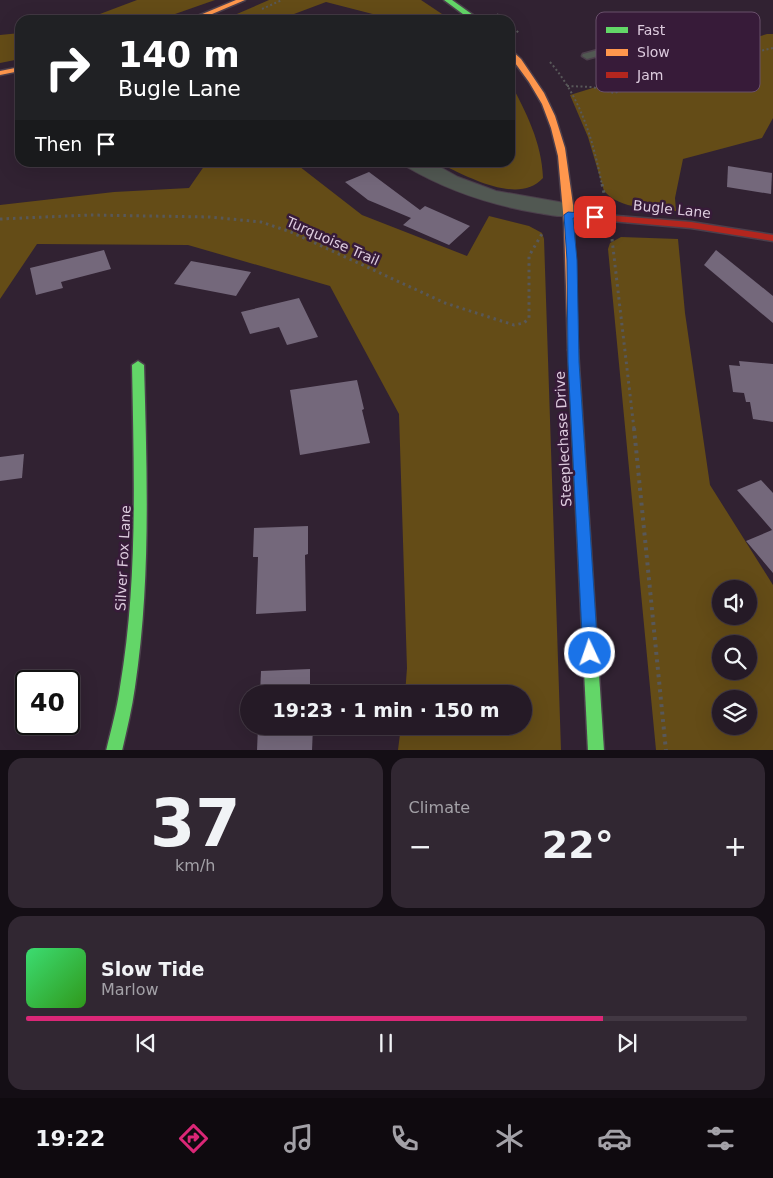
<!DOCTYPE html>
<meta charset="utf-8">
<style>
body{margin:0;font-family:"DejaVu Sans",sans-serif;background:#312732;color:#f1f3f6;height:100vh;display:flex;flex-direction:column;font-size:19px;white-space:nowrap}
*{box-sizing:border-box;margin:0}
p{font-size:16px;color:#a3a1a7}
.icon{flex:none;width:28px;height:28px;fill:none;stroke:currentColor;stroke-width:2;stroke-linecap:round;stroke-linejoin:round}
.map{position:relative;height:750px;overflow:hidden}
.details{display:flex;flex-direction:column;gap:8px;padding:8px;background:#140e15;flex:1}
.details>*{flex:none}
.top-card{position:absolute;left:15px;top:15px;width:500px;height:152px;border-radius:15px;box-shadow:0 5px 20px #0002,0 0 0 1px #423843;background:#202124;color:#fff;overflow:hidden}
.controls{position:absolute;left:712px;top:580px;display:grid;gap:10px}
.controls a{display:grid;place-items:center;width:45px;height:45px;border-radius:50%;background:#251a26;box-shadow:0 5px 20px #0002,0 0 0 1px #423843;font-size:25px}
.speed{position:absolute;left:15px;top:670px;display:flex;gap:10px;font-size:25px;font-weight:700;text-align:center}
.speed>*{display:grid;place-content:center;width:65px;height:65px;border-radius:50%;background:#251a26;box-shadow:0 5px 20px #0002,0 0 0 1px #423843;line-height:1}
.speed .limit{border:2px solid #111;border-radius:8px;background:#fff;color:#111}
.pin{position:absolute;display:grid;place-items:center;width:42px;height:42px;color:#fff;margin:-21px;border-radius:10px;box-shadow:0 2px 8px #0006}
.me{position:absolute;width:55px;margin:-28px;rotate:357deg;stroke-linejoin:round;filter:drop-shadow(0 0 4px #0008)}
.turn{display:flex;align-items:center;gap:18px;height:105px;padding:0 20px;font-size:22px}
.turn .icon{width:65px;height:65px;stroke-width:2.5}
.turn b{display:block;font-size:35px;line-height:42px}
.then{display:flex;align-items:center;height:48px;padding:0 20px;background:#0003;gap:10px;font-size:19px}
.big{font-size:38px;font-weight:700;line-height:1.1}
.details .tile{flex:1;display:flex;flex-direction:column;justify-content:center;gap:8px;min-width:0;padding:0 18px;border-radius:15px;background:#312732}
.details .dial{align-items:center;gap:0}
.dial b{font-size:65px;line-height:1}
.song{display:flex;align-items:center;gap:15px}
.cover{width:60px;height:60px;border-radius:8px;background:linear-gradient(135deg,hsl(140 70% 55%),hsl(110 70% 35%))}
.played{height:5px;border-radius:2px;background:linear-gradient(90deg,#db2777 80%,#423843 80%)}
.keys{display:flex;justify-content:space-around;direction:ltr}
.heat{display:flex;justify-content:space-between;align-items:center;font-size:28px;direction:ltr}
.details .tiles{flex:1;display:grid;gap:8px;grid-template-columns:1fr 1fr}
.tile:last-child{grid-column:span 2}
.trip{position:absolute;left:240px;top:685px;width:292px;height:50px;border-radius:25px;background:#251a26;box-shadow:0 5px 20px #0002,0 0 0 1px #423843;font-weight:700;line-height:50px;text-align:center}
.menu{display:flex;height:80px;justify-content:space-around;align-items:center;background:#0f0a0f;color:#a3a1a7}
.menu .icon{width:35px;height:35px}
.menu .active{color:#db2777}
.menu b{font-size:22px;color:#f1f3f6}
.map>svg:first-child{display:block}
.forest{fill:#644c17;fill-rule:evenodd}
.building{fill:#74687b}
.lines{fill:none;stroke-linecap:round;stroke-linejoin:round}
.lane-casing{stroke:#4c3f4c;stroke-width:3}
.street-casing{stroke:#4c3f4c;stroke-width:2}
.fast-casing{stroke:#4c3f4c;stroke-width:3}
.slow-casing{stroke:#4c3f4c;stroke-width:3}
.jam-casing{stroke:#4c3f4c;stroke-width:3}
.path-far2{stroke:#585859;stroke-width:2;stroke-dasharray:2 2.5;stroke-linecap:butt}
.path-far1{stroke:#585859;stroke-width:3;stroke-dasharray:2.5 4;stroke-linecap:butt}
.path{stroke:#585859;stroke-width:4;stroke-dasharray:3 4.5;stroke-linecap:butt}
.lane{fill:#515852;fill-rule:evenodd}
.street{fill:#515852;fill-rule:evenodd}
.fast{fill:#63d668;fill-rule:evenodd}
.slow{fill:#ff974d;fill-rule:evenodd}
.jam{fill:#b3261e;fill-rule:evenodd}
.route{fill:#1a73e8;stroke:#114b97}
.labels{text-anchor:middle;dominant-baseline:central;stroke-width:5;stroke-linejoin:round;paint-order:stroke}
.street-label{font-size:14px;fill:#ddcbde;stroke:#371b39}
.key{fill:#371b39;stroke:#69506b;stroke-width:1}
.key-label{font-size:14px;fill:#ddcbde}
</style>
<div class="map">
<svg width="773" height="751" viewBox="0 0 773 751">
<rect width="100%" height="100%" fill="#312232"/>
<g class="forest">
<path d="M137,0h78l-57,20h-74z"/>
<path d="M269,0h152l30,20h-55l-70,-18 -48,18h-55z"/>
<path d="M20,33v26l-20,4v-28z"/>
<path d="M767,34h6v84l-11,20 -79,21 -8,39 1,13c-24,-3 -55,-1 -72,-20l-16,-54 -18,-42z"/>
<path d="M510,82c16,30 32,61 33,96 -23,26 -71,1 -96,-11l6,-4 57,-1z"/>
<path d="M207,162l88,1 67,52 105,41 22,-40 40,10 13,7 2,6 17,511h-163l3,-24h123v-32h-119l2,-26 -8,-254 -69,-128 -142,-41 -151,-1 -37,55v-94l114,-13 75,-4z"/>
<path d="M621,237l57,2 7,74 25,172 63,100v165h-117l-48,-501 2,-6zM721,589h28v27h-28zM721,644h28v27h-28zM721,699h28v27h-28z"/>
</g>
<g class="building">
<path d="M728,166l44,7 -1,21 -44,-7z"/>
<path d="M369,172l51,38 5,-4 45,20 -21,19 -46,-20 8,-7 -43,-18 -23,-18z"/>
<path d="M104,250l7,19 -50,13 2,6 -27,7 -6,-27z"/>
<path d="M716,250l57,46v27l-69,-58z"/>
<path d="M191,261l60,11 -15,24 -62,-12z"/>
<path d="M299,298l19,39 -31,8 -8,-18 -29,7 -9,-22z"/>
<path d="M739,361l34,3v58l-20,-3 -3,-17h-4l-2,-9 -11,-1 -4,-27 11,1z"/>
<path d="M357,380l7,29 -2,1 8,33 -70,12 -10,-65z"/>
<path d="M24,454l-2,24 -22,3v-24z"/>
<path d="M761,480l12,13v80l-27,-32 26,-11 -35,-40z"/>
<path d="M308,526v28l-3,1 1,56 -50,3 2,-57h-5l1,-29z"/>
<path d="M310,669v25h-50l1,-23z"/>
<path d="M258,726h55l-1,25h-55z"/>
</g>
<g class="lines">
<g class="lane-casing">
<path id="lane" d="M696,23l5,3 -2,2 -112,31 -5,-3 1,-2z"/>
</g>
<g class="street-casing">
<path id="street" d="M405,162h26l27,15 38,14 80,14 3,5 -3,5c-12,3 -25,0 -38,-2 -47,-8 -90,-22 -131,-46z"/>
</g>
<g class="fast-casing">
<g id="fast">
<path d="M444,0h8l28,20h-9z"/>
<path d="M573,346l5,4 26,401h-16l-20,-401z"/>
<path d="M138,361l6,4c3,108 7,216 -9,322 -3,22 -8,42 -13,64h-16c5,-21 11,-42 14,-64 18,-106 14,-214 12,-322z"/>
</g>
</g>
<g class="slow-casing">
<g id="slow">
<path d="M236,0h9l-47,20h-10z"/>
<path d="M510,49l11,10 23,34 11,23 10,32 8,57 5,145 -5,4 -5,-4 -4,-127 -6,-67 -7,-28 -9,-24 -13,-22 -19,-26z"/>
<path d="M20,67v4l-20,4v-4z"/>
</g>
</g>
<g class="jam-casing">
<path id="jam" d="M568,212l123,10 82,13v6l-82,-13 -126,-11 -2,-2z"/>
</g>
<g class="path-far2">
<path d="M262,9l20,-9"/>
<path d="M497,14l7,6"/>
<path d="M510,25l10,9"/>
<path d="M550,62c31,36 43,78 52,123"/>
<path d="M567,86l25,1 22,6 24,-7 27,-13 108,-25"/>
</g>
<g class="path-far1">
<path d="M602,184l3,14"/>
<path d="M0,219l90,-4 120,2 51,5 30,10 154,71 69,22 10,-2 5,-5v-62l14,-24"/>
<path d="M612,239l22,190"/>
</g>
<path class="path" d="M634,428l32,323"/>
<use href="#lane" class="lane"/>
<use href="#street" class="street"/>
<use href="#fast" class="fast"/>
<use href="#slow" class="slow"/>
<use href="#jam" class="jam"/>
</g>
<path class="route" d="M568,212l27,2 5,3 -5,2 -22,-1 4,42 2,102 19,291 -2,5 -6,2 -5,-2 -2,-5 -15,-291 -1,-102 -3,-45z"/>
<g class="labels">
<g class="street-label">
<text transform="translate(672 209) rotate(6)">Bugle Lane</text>
<text transform="translate(333 241) rotate(24)">Turquoise Trail</text>
<text transform="translate(563 439) rotate(-93)">Steeplechase Drive</text>
<text transform="translate(123 558) rotate(-87)">Silver Fox Lane</text>
</g>
</g>
<rect x="596" y="12" width="164" height="80" rx="8" class="key"/>
<rect x="606" y="27" width="22" height="6" fill="#63d668"/>
<rect x="606" y="49" width="22" height="7" fill="#ff974d"/>
<rect x="606" y="72" width="22" height="6" fill="#b3261e"/>
<g class="key-label">
<text x="637" y="35">Fast</text>
<text x="637" y="57">Slow</text>
<text x="637" y="80">Jam</text>
</g>
</svg>
<div class="controls">
<a><svg class="icon" aria-label="sound" viewBox="0 0 24 24"><path d="M4 9h4l5-4v14l-5-4H4zM17 9q2 3 0 6"/></svg></a>
<a><svg class="icon" aria-label="search" viewBox="0 0 24 24"><circle cx="10" cy="10" r="6"/><path d="M15 15l6 6"/></svg></a>
<a><svg class="icon" aria-label="layers" viewBox="0 0 24 24"><path d="M12 4l9 5-9 5-9-5zM3 14l9 5 9-5"/></svg></a>
</div>
<div class="speed"><div class="limit">40</div></div>
<div class="pin" style="left:595px;top:217px;background:#d93025"><svg class="icon" aria-label="arrive" viewBox="0 0 24 24"><path d="M6 21V4h12l-3 4 3 4H6"/></svg></div>
<svg class="me" style="left:590px;top:653px" viewBox="-20 -20 40 40"><circle r="17" fill="#1a73e8" stroke="#fff" stroke-width="3"/><path d="M0-11L8 9 0 5-8 9z" fill="#fff"/></svg>
<div class="trip">19:23 · 1 min · 150 m</div>
<div class="top-card">
<div class="turn"><svg class="icon" aria-label="right" viewBox="0 0 24 24"><path d="M7 20v-9h11M14 6l5 5-5 5"/></svg><div><b>140 m</b>Bugle Lane</div></div>
<div class="then">Then<svg class="icon" aria-label="arrive" viewBox="0 0 24 24"><path d="M6 21V4h12l-3 4 3 4H6"/></svg></div>
</div>
</div>
<section class="details">
<div class="tiles">
<div class="tile dial"><b>37</b><p>km/h</p></div>
<div class="tile"><p>Climate</p>
<div class="heat"><a>−</a><b class="big">22°</b><a>+</a></div>
</div>
<div class="tile">
<div class="song"><i class="cover"></i><div><b>Slow Tide</b><p>Marlow</p></div></div>
<div class="played"></div>
<div class="keys"><svg class="icon" aria-label="previous" viewBox="0 0 24 24"><path d="M18 5L8 12l10 7zM5 5v14"/></svg><svg class="icon" aria-label="pause" viewBox="0 0 24 24"><path d="M8 5v14M16 5v14"/></svg><svg class="icon" aria-label="next" viewBox="0 0 24 24"><path d="M6 5l10 7-10 7zM19 5v14"/></svg></div>
</div>
</div>
</section>
<nav class="menu">
<b>19:22</b>
<svg class="icon active" aria-label="directions" viewBox="0 0 24 24"><path d="M12 3l9 9-9 9-9-9zM9 14v-3h6M13 9l2 2-2 2"/></svg>
<svg class="icon" aria-label="music" viewBox="0 0 24 24"><path d="M9 18V5l10-2v13"/><circle cx="6" cy="18" r="3"/><circle cx="16" cy="16" r="3"/></svg>
<svg class="icon" aria-label="phone" viewBox="0 0 24 24"><path d="M5 4h4l2 5-3 2q2 4 5 5l2-3 5 2v4C11 20 4 13 5 4z"/></svg>
<svg class="icon" aria-label="climate" viewBox="0 0 24 24"><path d="M12 3v18M4 7l16 10M4 17L20 7"/></svg>
<svg class="icon" aria-label="car" viewBox="0 0 24 24"><path d="M5 17H2v-5l4-1 3-4h7l3 4 3 1v5h-3M9 17h6M6 11h13"/><circle cx="7" cy="17" r="2"/><circle cx="17" cy="17" r="2"/></svg>
<svg class="icon" aria-label="filters" viewBox="0 0 24 24"><path d="M4 7h16M4 17h16"/><circle cx="9" cy="7" r="2"/><circle cx="15" cy="17" r="2"/></svg>
</nav>
